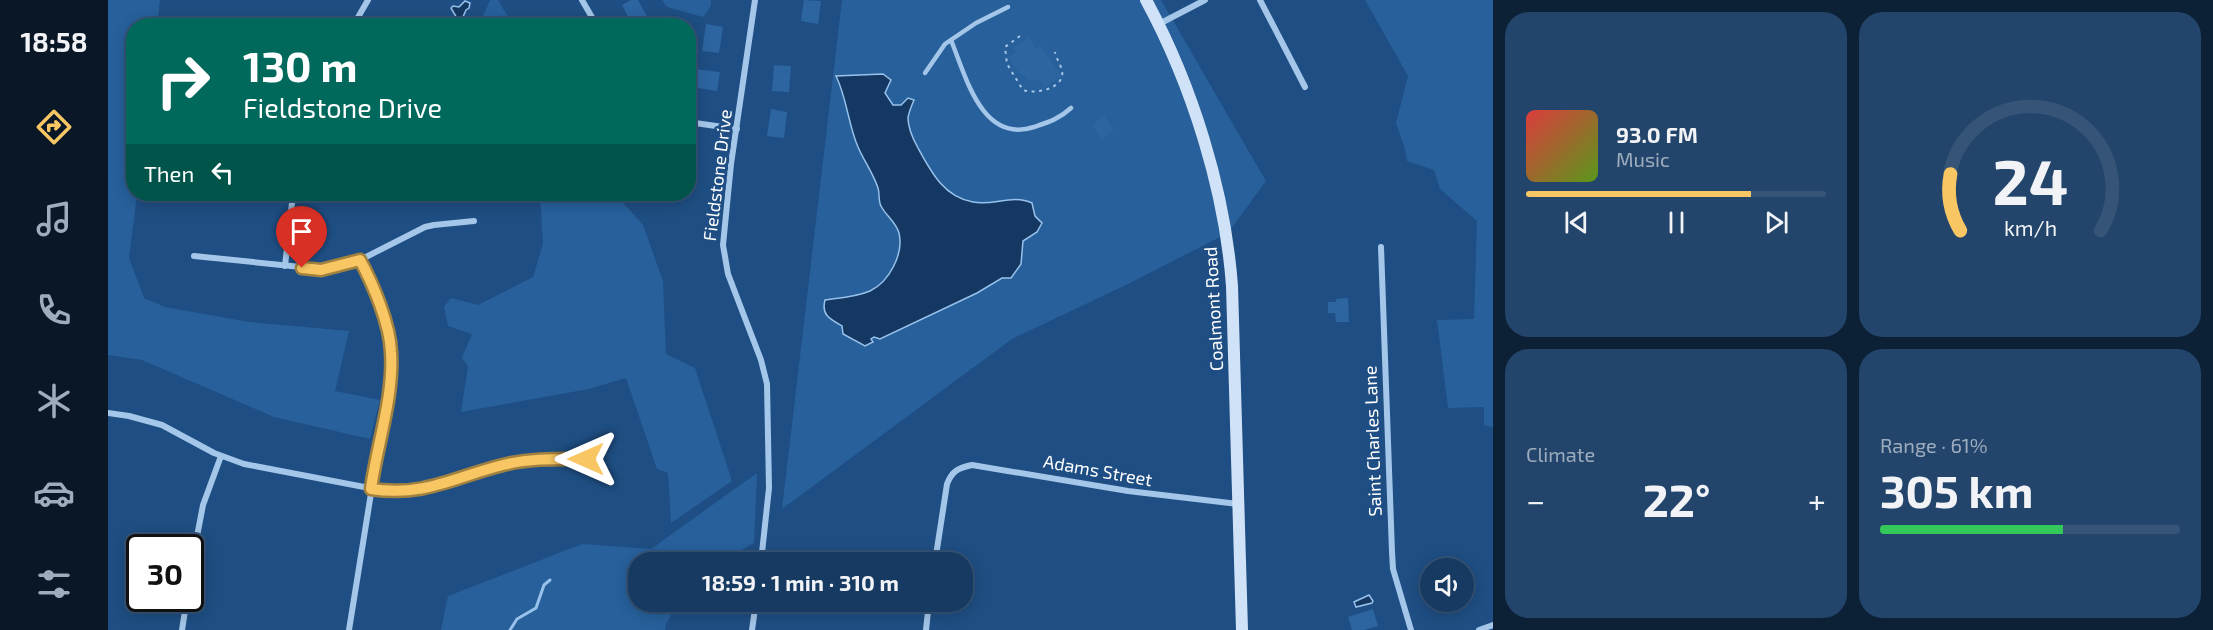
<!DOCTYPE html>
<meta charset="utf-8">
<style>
body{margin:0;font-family:"Exo 2",sans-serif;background:#23456b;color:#f1f3f6;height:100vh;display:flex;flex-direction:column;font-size:22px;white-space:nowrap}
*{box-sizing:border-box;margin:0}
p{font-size:20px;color:#9eadbe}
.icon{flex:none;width:33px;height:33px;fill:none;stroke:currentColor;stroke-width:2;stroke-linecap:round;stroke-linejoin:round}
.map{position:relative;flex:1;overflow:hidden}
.sheet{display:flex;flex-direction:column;gap:12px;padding:12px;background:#0c2036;width:720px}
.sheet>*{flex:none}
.banner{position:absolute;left:18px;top:18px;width:570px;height:183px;border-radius:24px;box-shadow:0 3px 15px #0003,0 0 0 2px #355477;background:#00695c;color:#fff;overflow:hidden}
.controls{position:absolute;left:1312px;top:558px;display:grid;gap:12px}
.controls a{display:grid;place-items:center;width:54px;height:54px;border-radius:50%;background:#163a62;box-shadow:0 3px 15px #0003,0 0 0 2px #355477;font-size:30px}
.speed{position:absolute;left:18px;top:534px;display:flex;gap:12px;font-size:30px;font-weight:700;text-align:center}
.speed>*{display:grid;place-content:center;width:78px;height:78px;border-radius:50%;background:#163a62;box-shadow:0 3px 15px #0003,0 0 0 2px #355477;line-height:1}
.speed .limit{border:3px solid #111;border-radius:9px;background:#fff;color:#111}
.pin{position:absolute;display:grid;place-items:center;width:51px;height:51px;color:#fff;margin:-62px -26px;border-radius:50% 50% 50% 0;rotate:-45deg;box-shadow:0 0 6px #0007}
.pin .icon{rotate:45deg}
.me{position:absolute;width:66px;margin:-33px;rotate:270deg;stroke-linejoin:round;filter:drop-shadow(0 0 4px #0008)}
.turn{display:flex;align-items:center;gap:21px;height:126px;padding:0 18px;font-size:27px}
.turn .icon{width:78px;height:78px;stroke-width:2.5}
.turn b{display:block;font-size:42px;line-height:51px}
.then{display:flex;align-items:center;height:57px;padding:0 18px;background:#0003;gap:12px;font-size:22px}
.big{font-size:45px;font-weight:700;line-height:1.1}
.sheet .tile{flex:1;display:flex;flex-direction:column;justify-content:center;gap:9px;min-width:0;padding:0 21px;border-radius:24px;background:#23456b}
.sheet .dial{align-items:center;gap:0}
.dial svg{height:156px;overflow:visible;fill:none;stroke:#355477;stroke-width:7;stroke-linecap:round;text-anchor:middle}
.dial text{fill:#f1f3f6;stroke:none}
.song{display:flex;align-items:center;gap:18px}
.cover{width:72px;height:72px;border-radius:9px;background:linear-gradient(135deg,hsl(0 70% 55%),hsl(90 70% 35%))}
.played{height:6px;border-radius:3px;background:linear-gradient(90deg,#f8c763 75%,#355477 75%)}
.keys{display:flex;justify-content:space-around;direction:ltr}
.heat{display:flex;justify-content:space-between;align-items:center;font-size:33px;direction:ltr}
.charge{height:9px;border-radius:4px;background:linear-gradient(90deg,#34c759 61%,#355477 0)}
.sheet .tiles{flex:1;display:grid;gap:12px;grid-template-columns:repeat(2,1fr)}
.trip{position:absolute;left:520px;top:552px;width:345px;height:60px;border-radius:24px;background:#163a62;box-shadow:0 3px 15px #0003,0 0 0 2px #355477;font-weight:700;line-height:60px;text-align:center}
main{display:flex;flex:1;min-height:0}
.tab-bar{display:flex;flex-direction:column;width:108px;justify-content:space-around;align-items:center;background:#091727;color:#9eadbe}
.tab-bar .icon{width:42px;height:42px}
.tab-bar .active{color:#f8c763}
.tab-bar b{font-size:27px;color:#f1f3f6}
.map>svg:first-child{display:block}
.green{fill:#27609b}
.water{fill:#143862;stroke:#98c2eb;stroke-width:1.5}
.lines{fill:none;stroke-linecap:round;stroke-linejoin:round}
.stream{stroke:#98c2eb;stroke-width:3}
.building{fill:#2d65a1}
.path{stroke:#a4c6e9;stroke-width:2;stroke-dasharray:3 4.5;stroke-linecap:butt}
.lane{stroke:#a4c6e9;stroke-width:4.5}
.street{stroke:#a4c6e9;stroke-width:6}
.secondary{stroke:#d0e2f7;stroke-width:12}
.route-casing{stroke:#a18140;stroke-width:15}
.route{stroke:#f8c763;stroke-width:10}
.labels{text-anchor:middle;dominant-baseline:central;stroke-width:6;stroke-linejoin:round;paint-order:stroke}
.street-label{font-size:18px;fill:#fff;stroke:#1e4e83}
</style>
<main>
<nav class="tab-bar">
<b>18:58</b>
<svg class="icon active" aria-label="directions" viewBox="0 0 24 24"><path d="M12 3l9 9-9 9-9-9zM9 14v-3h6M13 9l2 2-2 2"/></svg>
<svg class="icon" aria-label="music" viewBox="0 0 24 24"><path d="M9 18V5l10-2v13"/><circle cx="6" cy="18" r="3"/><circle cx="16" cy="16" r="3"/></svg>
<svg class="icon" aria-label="phone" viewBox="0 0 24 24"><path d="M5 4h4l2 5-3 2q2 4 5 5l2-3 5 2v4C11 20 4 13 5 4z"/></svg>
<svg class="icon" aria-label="climate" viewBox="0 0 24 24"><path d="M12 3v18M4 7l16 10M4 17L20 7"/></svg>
<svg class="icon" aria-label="car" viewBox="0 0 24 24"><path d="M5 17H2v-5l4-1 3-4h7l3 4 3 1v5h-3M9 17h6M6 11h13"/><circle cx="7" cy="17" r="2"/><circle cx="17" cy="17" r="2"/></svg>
<svg class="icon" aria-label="filters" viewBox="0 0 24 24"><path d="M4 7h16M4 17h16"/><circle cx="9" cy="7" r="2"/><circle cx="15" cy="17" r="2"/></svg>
</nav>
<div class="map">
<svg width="1385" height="630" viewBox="0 0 1385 630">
<rect width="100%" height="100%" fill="#1e4e83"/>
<g class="green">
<path d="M0,0h52l-3,25 -23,1v168h3l-8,64 15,40 21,9 84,15 100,9 -14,60 45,9 -10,39 -96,-22 -132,-57 -34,-5z"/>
<path d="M382,0h8l15,25h-34z"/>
<path d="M554,0h49v6l-8,11 -36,-10z"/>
<path d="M734,0h319l105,181 -38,52 -102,52 -114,54 -230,170z"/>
<path d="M1257,0h128v427l-9,-2v-18l-36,1 -11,-88 37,-1 3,-98 -37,-32 -6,-19 -27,-9 -2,-12 -9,-26 12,-47z"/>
<path d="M432,194h75l28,31 20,56 3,73 29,14 37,113 -61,42 -3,-50 -11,-4 -31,-91 -37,11 -128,23 7,-46 -6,-8 10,-24 -24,-8 -4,-19 7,-9 27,7 55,-28 10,-33z"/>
<path d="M649,473l-3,70 -34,19h-81v40h40l-13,22 -1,6h-224l7,-34 134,-52 69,5z"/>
</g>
<g class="water">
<path d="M357,1l5,2 -1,5 -3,2 -4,9 -4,1 -7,-12 2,-2 6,1z"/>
<path d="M775,74l8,6 -6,13 8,12h8l7,-7 6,2c-2,5 -5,11 -6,18 0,11 5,21 10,30 13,24 26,49 55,54 21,4 39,-8 59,1l3,13 7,7 -5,9 -14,9 -2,23 -10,14h-9l-25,15 -97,46 -6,-2 -3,2 2,3 -8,4 -22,-12 -1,-8c-12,-7 -21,-11 -17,-26 14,-2 31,-3 45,-9 19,-9 34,-37 29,-58 -3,-11 -13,-17 -18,-27 -3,-5 -1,-12 -3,-18 -5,-15 -14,-27 -20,-41 -10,-23 -11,-49 -22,-71z"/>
<path d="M1261,595l4,6 -1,2 -16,4 -2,-5z"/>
</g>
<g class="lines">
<path class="stream" d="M402,630l7,-11 19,-11 8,-23 6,-5"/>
</g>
<g class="building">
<path d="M523,0h7l11,20 -9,6h-7l-11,-21z"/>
<path d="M696,0l17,1 -3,23 -17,-3z"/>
<path d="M598,24l17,3 -4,26 -17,-2z"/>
<path d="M920,37l8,11 4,-3 22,31 -17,12 -7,-9 -4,3 -2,-3 -3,3 -6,-7 -4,-2 -11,-16 8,-5 -3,-4z"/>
<path d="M666,65l17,1 -2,26 -17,-1z"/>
<path d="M586,69l26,3 -3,19 -26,-4z"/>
<path d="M663,109l16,3 -3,26 -17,-2z"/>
<path d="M996,116l10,14 -12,9 -10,-14z"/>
<path d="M1240,298l1,24h-13l-1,-9h-7v-11h8v-3z"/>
<path d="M1265,609l5,17 -14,4h-12l-4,-13z"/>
</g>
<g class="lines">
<path class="path" d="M912,36l-15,11 2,17 16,26c11,4 36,0 39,-14 2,-7 -6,-17 -7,-24"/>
<g class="lane">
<path d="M843,40c15,37 31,104 83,87 15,-5 25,-8 37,-19"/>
<path d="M817,73l20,-29 31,-21 32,-16"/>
</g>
<g class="street">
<path d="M474,0l15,26"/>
<path d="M647,0l-24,164 -8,81 5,29 33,86 6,24 2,104 -8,74"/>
<path d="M1152,0l45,87"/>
<path d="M1051,24l46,-24"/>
<path d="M245,26l15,-26"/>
<path d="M580,122l49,7"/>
<path d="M1273,247l11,305 1,17 18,61"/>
<path d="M86,256l127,13 39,-9 65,-33 9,-2 40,-4"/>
<path d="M177,266l8,-72"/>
<path d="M0,413l21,3 33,9 52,28 30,11 141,27 40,-2 92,-27 27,-3h42"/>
<path d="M827,562l12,-78c5,-13 11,-16 25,-19l156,26 110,13"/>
<path d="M82,573l13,-68 18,-49"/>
<path d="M74,630l5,-32"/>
<path d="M241,630l42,-261c1,-37 -13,-77 -31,-109"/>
<path d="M644,630l4,-28"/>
<path d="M818,630l3,-28"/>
<path d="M1371,630l14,-5"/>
</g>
<path class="secondary" d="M1038,0c46,85 79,190 86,286l10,344"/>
</g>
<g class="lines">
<g class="route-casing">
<path id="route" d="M194,268l19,2 39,-10c13,24 30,64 31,92 3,45 -14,92 -20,137 54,8 83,-12 132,-24 27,-7 55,-6 83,-6"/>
</g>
<use href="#route" class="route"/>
</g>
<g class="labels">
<g class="street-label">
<text transform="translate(609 175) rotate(-83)">Fieldstone Drive</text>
<text transform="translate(1105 309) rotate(-93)">Coalmont Road</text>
<text transform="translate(1264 441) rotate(-92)">Saint Charles Lane</text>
<text transform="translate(990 470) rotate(10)">Adams Street</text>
</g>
</g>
</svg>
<div class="controls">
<a><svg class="icon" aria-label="sound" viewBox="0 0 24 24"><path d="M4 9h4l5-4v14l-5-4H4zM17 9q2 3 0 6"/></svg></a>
</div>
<div class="speed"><div class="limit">30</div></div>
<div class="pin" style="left:194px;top:268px;background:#d93025"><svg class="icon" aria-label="arrive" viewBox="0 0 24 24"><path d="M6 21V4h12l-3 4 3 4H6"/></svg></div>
<svg class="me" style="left:478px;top:459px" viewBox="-20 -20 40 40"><path d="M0-17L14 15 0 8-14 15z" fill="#f8c763" stroke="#fff" stroke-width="4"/></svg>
<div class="trip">18:59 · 1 min · 310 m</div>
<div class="banner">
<div class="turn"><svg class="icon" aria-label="right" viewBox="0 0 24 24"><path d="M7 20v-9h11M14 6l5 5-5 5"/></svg><div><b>130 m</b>Fieldstone Drive</div></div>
<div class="then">Then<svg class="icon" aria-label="left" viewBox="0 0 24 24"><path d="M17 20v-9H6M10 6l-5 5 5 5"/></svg></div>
</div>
</div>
<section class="sheet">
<div class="tiles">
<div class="tile">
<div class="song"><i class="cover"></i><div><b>93.0 FM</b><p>Music</p></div></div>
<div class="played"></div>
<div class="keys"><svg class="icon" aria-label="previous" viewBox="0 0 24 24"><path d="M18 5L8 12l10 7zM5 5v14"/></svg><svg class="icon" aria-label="pause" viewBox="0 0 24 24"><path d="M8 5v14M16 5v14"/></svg><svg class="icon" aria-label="next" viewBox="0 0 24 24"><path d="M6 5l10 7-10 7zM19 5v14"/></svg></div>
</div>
<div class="tile dial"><svg viewBox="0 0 100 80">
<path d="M14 69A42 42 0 1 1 86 69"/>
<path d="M14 69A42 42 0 0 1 9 40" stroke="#f8c763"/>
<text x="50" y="56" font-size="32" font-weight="700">24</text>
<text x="50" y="72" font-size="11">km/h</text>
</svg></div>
<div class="tile"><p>Climate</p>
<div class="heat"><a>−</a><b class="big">22°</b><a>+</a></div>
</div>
<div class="tile"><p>Range · 61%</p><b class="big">305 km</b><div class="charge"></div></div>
</div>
</section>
</main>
